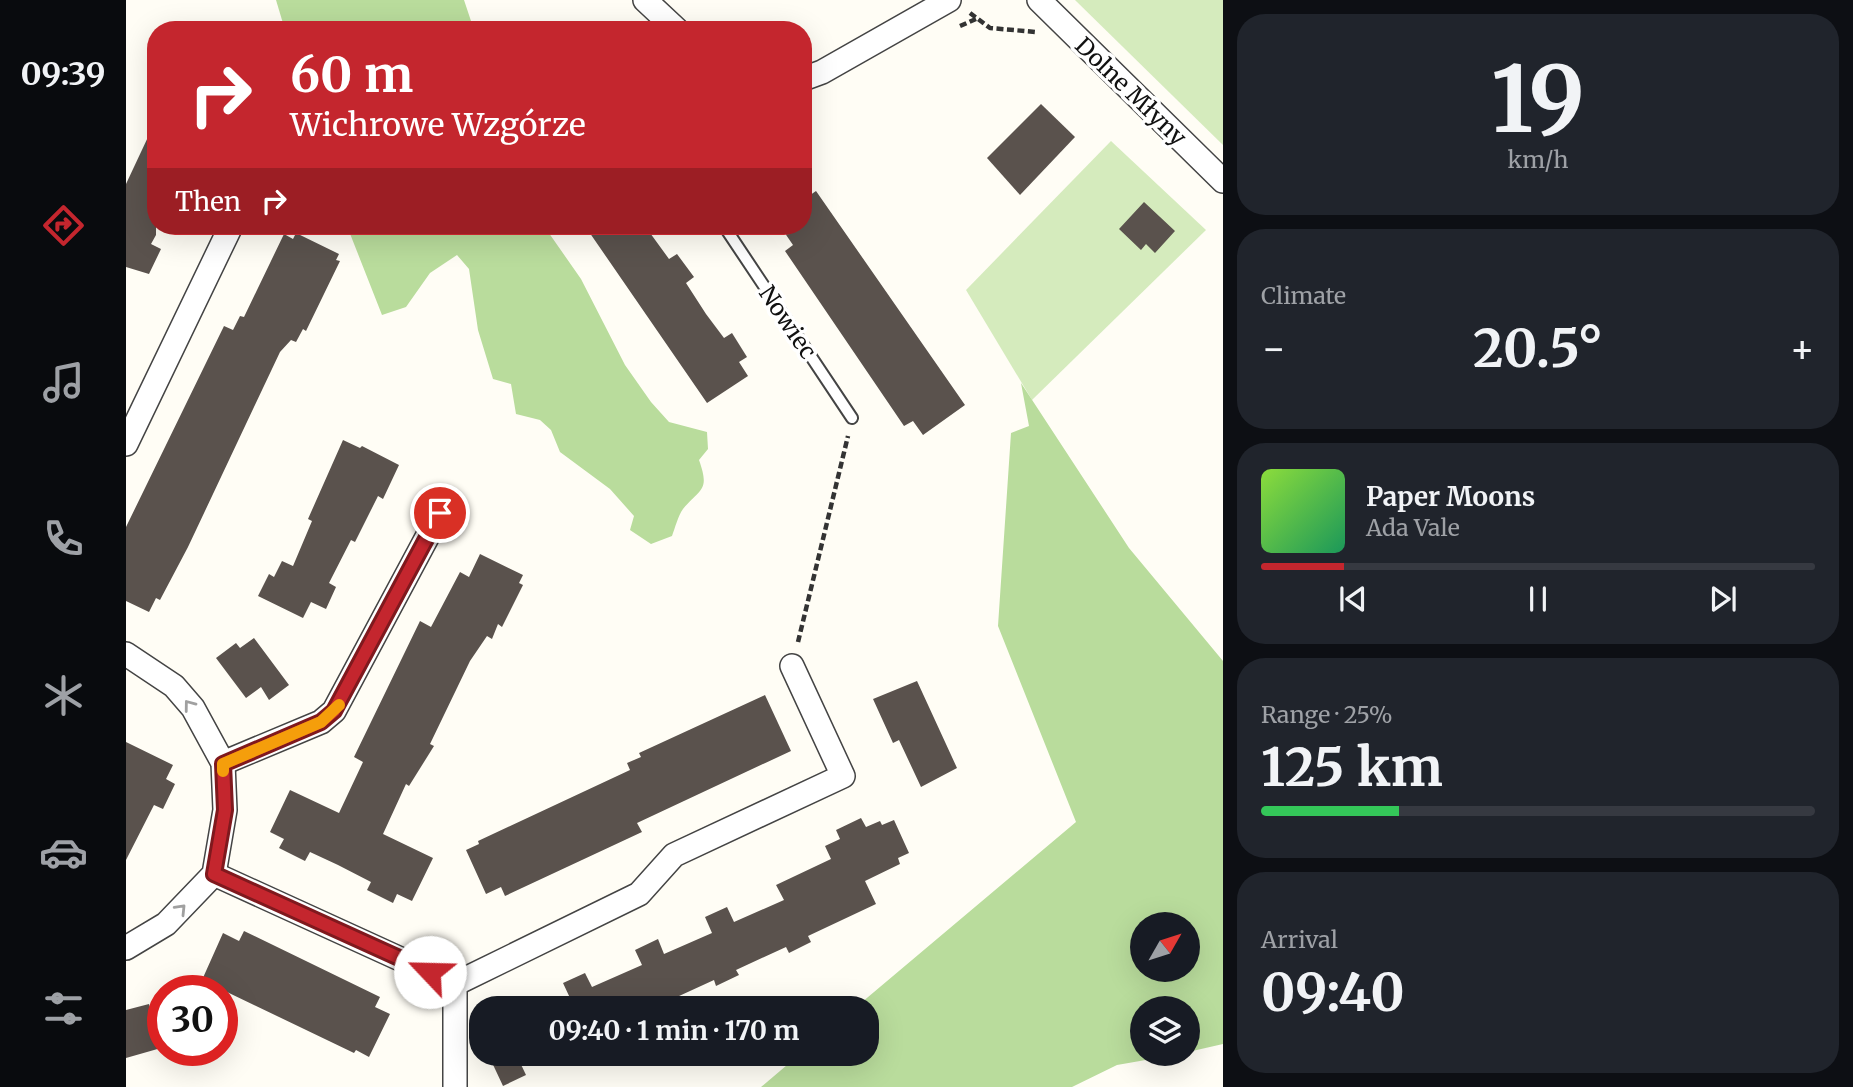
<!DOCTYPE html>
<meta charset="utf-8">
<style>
body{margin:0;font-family:Merriweather,serif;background:#20242c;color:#f1f3f6;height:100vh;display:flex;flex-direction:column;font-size:26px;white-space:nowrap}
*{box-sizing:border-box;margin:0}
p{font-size:23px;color:#9ea1a6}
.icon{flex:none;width:38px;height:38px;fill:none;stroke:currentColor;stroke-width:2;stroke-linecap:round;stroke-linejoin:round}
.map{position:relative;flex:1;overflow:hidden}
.panel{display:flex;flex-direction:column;gap:14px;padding:14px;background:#0d0f14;width:630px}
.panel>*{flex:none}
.guide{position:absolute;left:21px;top:21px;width:665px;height:214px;border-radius:28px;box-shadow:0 7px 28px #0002;background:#c4262e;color:#fff;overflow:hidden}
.needle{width:46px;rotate:51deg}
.controls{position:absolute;left:1004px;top:912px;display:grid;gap:14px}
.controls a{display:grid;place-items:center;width:70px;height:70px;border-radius:50%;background:#171b24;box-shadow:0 7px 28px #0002;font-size:35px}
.speed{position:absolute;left:21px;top:975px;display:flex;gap:14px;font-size:35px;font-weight:700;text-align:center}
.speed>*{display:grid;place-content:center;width:91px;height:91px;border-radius:50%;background:#171b24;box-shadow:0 7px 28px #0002;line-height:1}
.speed .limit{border:10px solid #d22;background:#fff;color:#111}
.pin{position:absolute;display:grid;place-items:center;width:60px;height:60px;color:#fff;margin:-30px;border:4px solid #fff;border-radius:50%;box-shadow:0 2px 7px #0007}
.me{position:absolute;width:77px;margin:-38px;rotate:294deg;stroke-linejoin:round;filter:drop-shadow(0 0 5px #0008)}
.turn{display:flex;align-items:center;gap:24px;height:147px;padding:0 28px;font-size:32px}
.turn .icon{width:91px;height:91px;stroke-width:2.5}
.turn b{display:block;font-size:49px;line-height:60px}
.then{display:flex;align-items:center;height:66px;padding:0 28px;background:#0003;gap:14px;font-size:26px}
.big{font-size:52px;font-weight:700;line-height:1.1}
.panel .widget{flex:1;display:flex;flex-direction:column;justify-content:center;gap:10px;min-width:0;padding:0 24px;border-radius:28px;background:#20242c}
.panel .dial{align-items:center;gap:0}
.dial b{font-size:91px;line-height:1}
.song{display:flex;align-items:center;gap:21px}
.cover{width:84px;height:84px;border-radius:10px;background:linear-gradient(135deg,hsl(90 70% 55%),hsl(150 70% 35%))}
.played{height:7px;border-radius:4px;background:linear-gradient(90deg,#c4262e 15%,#363941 15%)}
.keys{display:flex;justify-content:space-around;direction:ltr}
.heat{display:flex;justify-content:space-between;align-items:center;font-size:38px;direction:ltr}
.charge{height:10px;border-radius:5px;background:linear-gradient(90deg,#34c759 25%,#363941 0)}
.trip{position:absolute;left:343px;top:996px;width:410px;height:70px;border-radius:28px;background:#171b24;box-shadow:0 7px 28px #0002;font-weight:700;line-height:70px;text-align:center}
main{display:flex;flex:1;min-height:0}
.dock{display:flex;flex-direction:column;width:126px;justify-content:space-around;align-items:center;background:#090b0e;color:#9ea1a6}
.dock .icon{width:49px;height:49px}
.dock .active{color:#c4262e}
.dock b{font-size:32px;color:#f1f3f6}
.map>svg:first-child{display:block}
.green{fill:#d5ebbd}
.forest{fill:#b9dc9c;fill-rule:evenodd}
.building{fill:#5a524d}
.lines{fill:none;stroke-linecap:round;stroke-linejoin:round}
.lane-casing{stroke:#444;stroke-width:14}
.street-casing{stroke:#444;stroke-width:26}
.path{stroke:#333;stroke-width:4.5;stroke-dasharray:7 3.5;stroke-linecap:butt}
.lane{stroke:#fff;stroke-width:10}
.street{stroke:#fff;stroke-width:23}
.oneway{stroke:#a0a0a0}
.route-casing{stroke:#7f191e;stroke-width:18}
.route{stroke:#c4262e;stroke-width:12}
.slow{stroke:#f59e0b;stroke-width:12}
.labels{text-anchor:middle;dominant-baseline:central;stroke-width:7;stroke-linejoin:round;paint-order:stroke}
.street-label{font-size:23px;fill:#111;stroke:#fff}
</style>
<main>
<nav class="dock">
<b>09:39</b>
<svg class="icon active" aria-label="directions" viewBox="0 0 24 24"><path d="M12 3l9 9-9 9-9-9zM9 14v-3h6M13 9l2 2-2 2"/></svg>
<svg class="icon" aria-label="music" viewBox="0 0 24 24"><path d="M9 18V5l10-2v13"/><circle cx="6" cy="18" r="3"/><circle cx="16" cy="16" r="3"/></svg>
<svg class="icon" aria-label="phone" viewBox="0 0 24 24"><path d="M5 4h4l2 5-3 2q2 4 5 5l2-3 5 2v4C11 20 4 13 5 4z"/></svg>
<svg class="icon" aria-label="climate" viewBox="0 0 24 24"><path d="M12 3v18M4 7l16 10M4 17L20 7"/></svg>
<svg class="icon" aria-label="car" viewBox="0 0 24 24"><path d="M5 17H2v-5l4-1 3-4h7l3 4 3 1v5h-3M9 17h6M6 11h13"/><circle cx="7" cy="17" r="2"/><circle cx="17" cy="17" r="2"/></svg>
<svg class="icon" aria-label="filters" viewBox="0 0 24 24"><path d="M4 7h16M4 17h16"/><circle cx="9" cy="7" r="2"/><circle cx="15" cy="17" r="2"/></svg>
</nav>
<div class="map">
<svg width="1097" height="1087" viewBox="0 0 1097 1087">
<rect width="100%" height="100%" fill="#fffdf5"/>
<g class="green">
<path d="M949,0h148v145z"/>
<path d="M985,141l95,89 -174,170 -66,-110z"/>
</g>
<g class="forest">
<path d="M150,0h188l10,30h-189z"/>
<path d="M221,226h197l37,53 44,86 26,37 18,20 38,10 1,17 -9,11c11,31 2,28 -16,49 -5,7 -8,19 -11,27l-21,8 -21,-14 4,-14 -24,-27 -50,-37 -9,-22 -11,-10 -24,-6 -5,-30 -18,-5 -15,-49 -9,-61 -12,-14 -27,18 -24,34 -24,8z"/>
<path d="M895,383l108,165 94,113v383l-35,8v-44h-45v46h37l-63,11 -45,22h-311l39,-33h66v-46h-11l221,-186 -78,-196 13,-193 18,-7zM1017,924h45v46h-45z"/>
</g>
<g class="building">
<path d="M915,104l34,33 -55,58 -33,-37z"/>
<path d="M30,120v115l-5,9 10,5 -12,25 -23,-7v-83z"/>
<path d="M690,191l149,214 -42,30 -10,-14 -9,5 -119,-175 8,-6 -13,-19h23v-26z"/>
<path d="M1018,202l31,29 -20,22 -9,-9 -5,6 -22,-21z"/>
<path d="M459,226h60l24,33 8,-5 17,23 -8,6 20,31 18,24 8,-5 15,24 -8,5 9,14 -41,27z"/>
<path d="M170,233l43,21 -3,6 4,1 -34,70 -3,-2 -7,13 -5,-2 -11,12 -92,195 -28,53 -4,-2 -7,14 -23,-11v-74l98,-201 9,4 7,-14 4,1 40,-83 9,5z"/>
<path d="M217,440l17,8 2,-2 37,19 -16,34 -5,-3 -23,46 -4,-2 -22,43 7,4 -10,22 -15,-7 -8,16 -45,-22 11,-22 5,3 8,-16 11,5 19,-45 -4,-2z"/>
<path d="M354,554l43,21 -4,8 4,2 -21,42 -4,-3 -6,15 -5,-3 -17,25 -40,83 4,2 -25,40 -3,-2 -23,50 50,24 -21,43 -15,-7 -4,9 -26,-13 4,-8 -33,-17 -28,-13 -5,9 -26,-13 5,-9 -14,-7 20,-42 49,23 24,-51 -9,-5 66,-136 11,6 29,-55 9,5z"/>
<path d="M128,638l35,47 -20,15 -8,-13 -15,11 -30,-40 20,-15 4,5z"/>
<path d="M791,681l40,87 -36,19 -22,-47 -6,3 -20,-44z"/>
<path d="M639,695l26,56 -154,72 5,9 -137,64 -4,-9 -15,7 -20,-44 13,-6 -1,-3 152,-71 -3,-7 14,-6 -2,-4z"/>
<path d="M0,742l47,23 -7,14 9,5 -12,25 -9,-4 -28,55z"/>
<path d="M735,818l5,9 14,-6 2,4 12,-5 15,33 -11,5 2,6 -35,17 11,23 -68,32 3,6 -22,11 -3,-6 -50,23 3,5 -23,11 -2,-6 -48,22 3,6h-122l23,-10 -7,-15 22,-10 7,14 50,-22 -7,-15 23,-11 6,15 48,-21 -7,-16 22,-10 7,15 50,-22 -8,-15 55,-26 -6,-13 15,-7 -4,-9z"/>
<path d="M118,931l136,66 -5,10 15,7 -21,43 -13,-7 -2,3 -152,-73 21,-47 16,8z"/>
<path d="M23,1004l12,44 -35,10v-48z"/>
<path d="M362,1054h28l10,21 -23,11z"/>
</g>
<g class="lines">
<g class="lane-casing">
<path id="lane" d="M598,226l128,192"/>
</g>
<g class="street-casing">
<g id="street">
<path d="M519,0l32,30"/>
<path d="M913,0l184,181"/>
<path d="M677,79l19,-7 127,-72"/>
<path d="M0,444l105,-218"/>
<path d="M0,654l48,32 19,22 30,55 2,47 -11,64 -48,50 -40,24"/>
<path d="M97,763l98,-41 13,-11 106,-198"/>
<path d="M88,874l241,110 184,-90 35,-39 169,-79 -51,-110"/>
<path d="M329,1087v-103"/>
</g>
</g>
<g class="path">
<path d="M844,13l20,15 46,4"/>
<path d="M834,26l16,-7"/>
<path d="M672,642l50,-206"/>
</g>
<use href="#lane" class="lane"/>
<use href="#street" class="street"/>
</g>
<defs><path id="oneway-chevron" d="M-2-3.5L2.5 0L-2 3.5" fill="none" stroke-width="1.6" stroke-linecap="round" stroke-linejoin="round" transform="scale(1.75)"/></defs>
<g class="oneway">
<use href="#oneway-chevron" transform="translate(63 705) rotate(-127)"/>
<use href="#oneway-chevron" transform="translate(55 909) rotate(-46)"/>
</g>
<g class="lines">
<g class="route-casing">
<path id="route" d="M304,972l-216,-98 11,-64 -2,-46 98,-42 13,-11 106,-198"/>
</g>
<use href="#route" class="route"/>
<path class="slow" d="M97,771v-7l98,-42 18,-17"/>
</g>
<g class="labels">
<g class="street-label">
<text transform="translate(1005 91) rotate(44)">Dolne Młyny</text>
<text transform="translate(662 322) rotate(56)">Nowiec</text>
</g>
</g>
</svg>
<div class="controls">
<a><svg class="needle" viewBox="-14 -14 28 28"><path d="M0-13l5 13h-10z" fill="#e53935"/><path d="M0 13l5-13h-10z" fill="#9ea1a6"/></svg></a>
<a><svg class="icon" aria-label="layers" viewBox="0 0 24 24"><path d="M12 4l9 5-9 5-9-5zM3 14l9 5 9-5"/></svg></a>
</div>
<div class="speed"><div class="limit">30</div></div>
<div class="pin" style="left:314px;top:513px;background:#d93025"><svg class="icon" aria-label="arrive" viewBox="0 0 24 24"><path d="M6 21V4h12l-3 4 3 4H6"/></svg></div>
<svg class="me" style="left:304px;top:972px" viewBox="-20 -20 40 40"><circle r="19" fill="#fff"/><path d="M0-13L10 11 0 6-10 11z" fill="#c4262e"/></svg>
<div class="trip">09:40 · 1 min · 170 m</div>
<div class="guide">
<div class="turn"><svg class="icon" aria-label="right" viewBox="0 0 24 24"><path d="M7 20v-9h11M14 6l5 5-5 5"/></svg><div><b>60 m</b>Wichrowe Wzgórze</div></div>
<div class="then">Then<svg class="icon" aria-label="right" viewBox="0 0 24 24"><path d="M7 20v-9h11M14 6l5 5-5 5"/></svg></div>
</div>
</div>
<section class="panel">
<div class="widget dial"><b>19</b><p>km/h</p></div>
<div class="widget"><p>Climate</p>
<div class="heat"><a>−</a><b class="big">20.5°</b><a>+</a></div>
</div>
<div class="widget">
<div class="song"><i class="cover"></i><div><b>Paper Moons</b><p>Ada Vale</p></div></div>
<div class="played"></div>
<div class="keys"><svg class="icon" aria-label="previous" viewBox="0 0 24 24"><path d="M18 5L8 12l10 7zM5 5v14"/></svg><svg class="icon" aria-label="pause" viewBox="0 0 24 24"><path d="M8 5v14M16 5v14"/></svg><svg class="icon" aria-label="next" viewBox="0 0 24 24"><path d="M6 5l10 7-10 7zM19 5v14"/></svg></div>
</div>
<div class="widget"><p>Range · 25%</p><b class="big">125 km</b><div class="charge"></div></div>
<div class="widget"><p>Arrival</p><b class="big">09:40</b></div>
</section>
</main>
